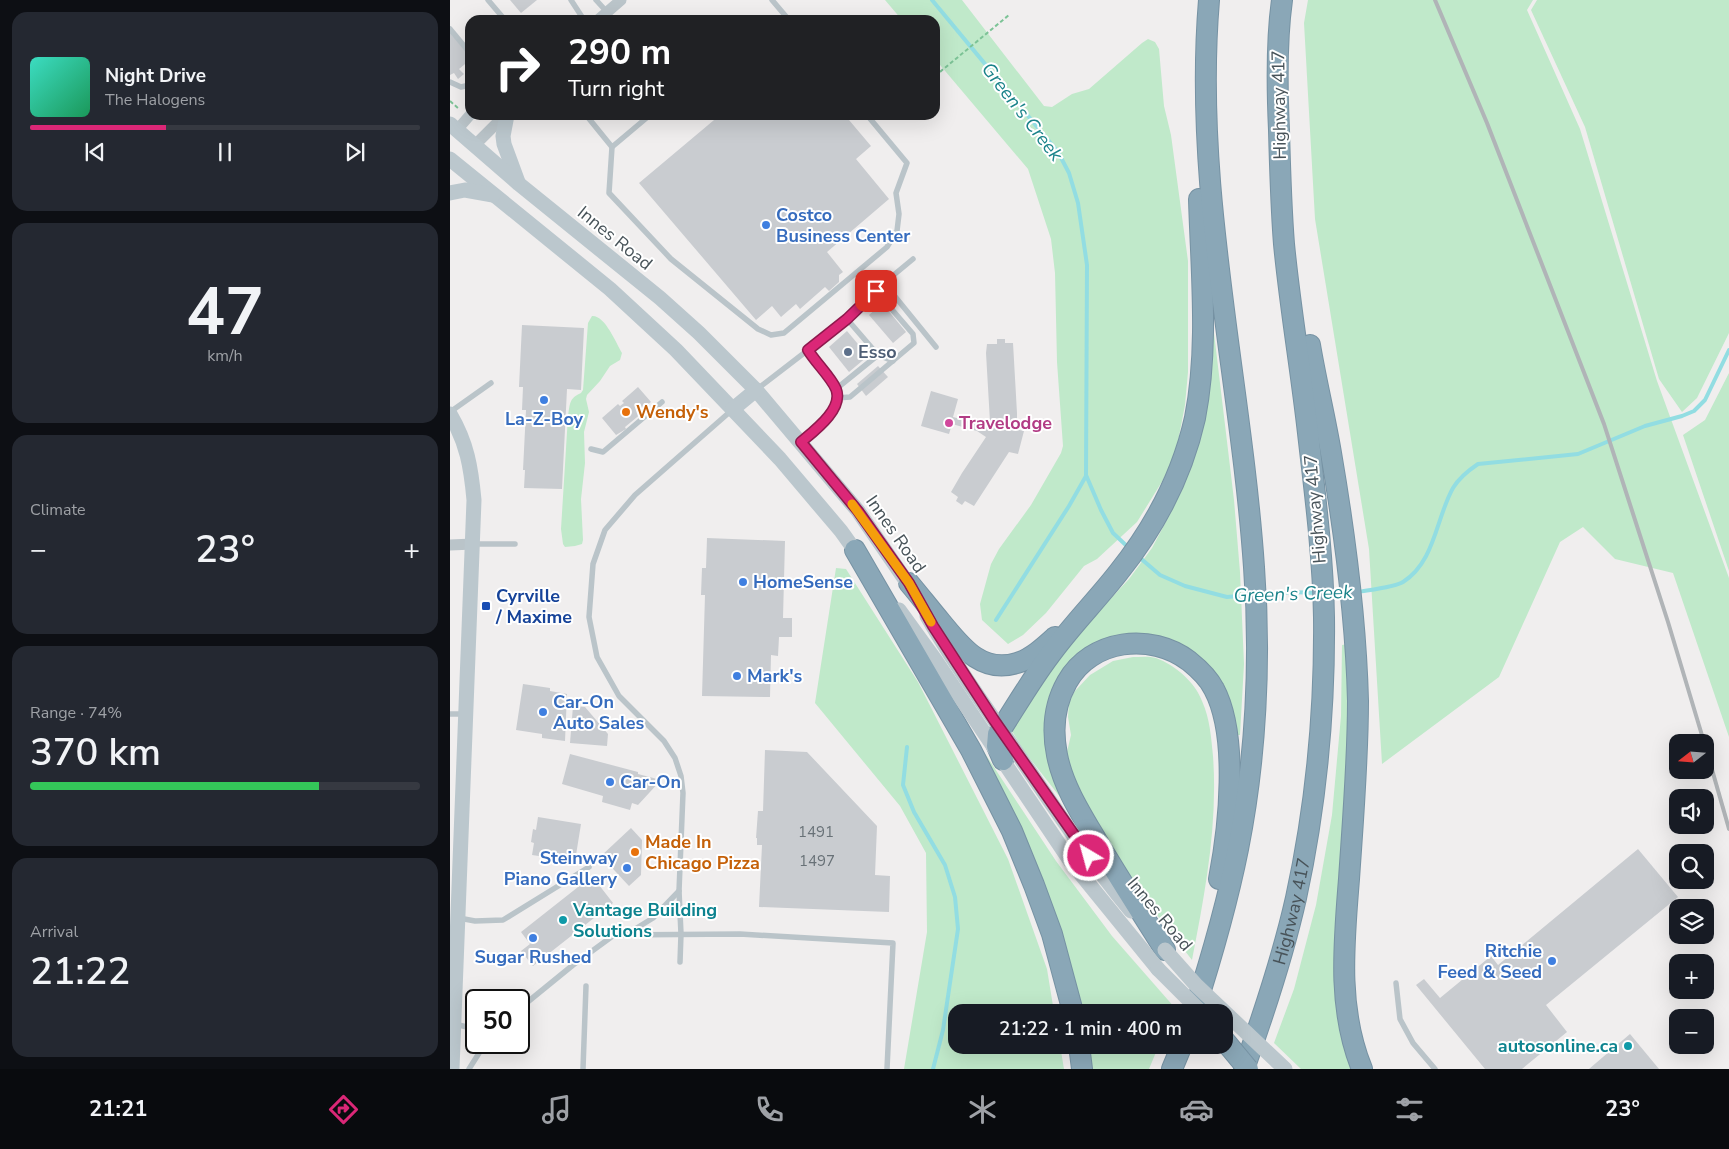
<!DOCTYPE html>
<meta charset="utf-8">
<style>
body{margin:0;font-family:"Nunito Sans",sans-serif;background:#242831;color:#f1f3f6;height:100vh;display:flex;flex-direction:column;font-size:19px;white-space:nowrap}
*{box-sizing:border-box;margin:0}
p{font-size:16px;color:#9ea1a6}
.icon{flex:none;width:28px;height:28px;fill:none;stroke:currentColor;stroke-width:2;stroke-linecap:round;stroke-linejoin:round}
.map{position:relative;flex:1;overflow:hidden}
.side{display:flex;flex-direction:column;gap:12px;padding:12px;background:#0d0f14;width:450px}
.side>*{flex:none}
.hud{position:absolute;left:15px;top:15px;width:475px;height:105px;border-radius:15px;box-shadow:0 5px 20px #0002;background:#202124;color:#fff;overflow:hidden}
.needle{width:32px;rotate:253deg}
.controls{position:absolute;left:1219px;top:734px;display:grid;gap:10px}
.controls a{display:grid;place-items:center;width:45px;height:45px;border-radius:10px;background:#171b24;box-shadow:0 5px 20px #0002;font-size:25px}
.speed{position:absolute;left:15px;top:989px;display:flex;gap:10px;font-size:25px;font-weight:700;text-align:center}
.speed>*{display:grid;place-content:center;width:65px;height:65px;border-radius:50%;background:#171b24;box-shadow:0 5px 20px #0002;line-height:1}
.speed .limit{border:2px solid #111;border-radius:8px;background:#fff;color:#111}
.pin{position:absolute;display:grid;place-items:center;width:42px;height:42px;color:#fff;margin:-21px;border-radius:10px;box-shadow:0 2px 8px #0006}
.me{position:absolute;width:55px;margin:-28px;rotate:323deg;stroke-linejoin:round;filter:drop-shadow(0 0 4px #0008)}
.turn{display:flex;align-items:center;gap:18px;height:105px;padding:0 20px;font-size:22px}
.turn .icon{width:65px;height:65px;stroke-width:2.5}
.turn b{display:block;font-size:35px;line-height:42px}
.big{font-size:38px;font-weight:600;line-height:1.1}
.side .card{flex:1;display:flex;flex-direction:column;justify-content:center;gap:8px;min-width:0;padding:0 18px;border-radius:15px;background:#242831}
.side .dial{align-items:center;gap:0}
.dial b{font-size:65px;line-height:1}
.song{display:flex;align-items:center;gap:15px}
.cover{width:60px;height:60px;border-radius:8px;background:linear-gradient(135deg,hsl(170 70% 55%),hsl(150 70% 35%))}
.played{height:5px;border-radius:2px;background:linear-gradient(90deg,#db2777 35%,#363941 35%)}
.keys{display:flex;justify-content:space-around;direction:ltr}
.heat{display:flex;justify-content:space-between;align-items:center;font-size:28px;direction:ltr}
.charge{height:8px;border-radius:4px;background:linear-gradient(90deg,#34c759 74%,#363941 0)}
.trip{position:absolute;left:498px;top:1004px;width:285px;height:50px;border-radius:15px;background:#171b24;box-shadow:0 5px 20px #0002;font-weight:600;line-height:50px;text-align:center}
.tab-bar{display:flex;height:80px;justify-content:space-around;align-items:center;background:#090b0e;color:#9ea1a6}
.tab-bar .icon{width:35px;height:35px}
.tab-bar .current{color:#db2777}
.tab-bar b{font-size:22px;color:#f1f3f6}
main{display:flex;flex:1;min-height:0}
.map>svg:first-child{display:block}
.green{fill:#c0e9ca}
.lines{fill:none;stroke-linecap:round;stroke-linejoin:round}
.stream{stroke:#92dde2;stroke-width:4}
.building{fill:#c9ccd0}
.motorway-casing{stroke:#7692a3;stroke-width:22}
.path{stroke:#7cc396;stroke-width:2;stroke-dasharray:4 2.5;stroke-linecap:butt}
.service{stroke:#bac4c9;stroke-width:5.5}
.minor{stroke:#bac4c9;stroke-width:11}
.secondary{stroke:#bbc7cd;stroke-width:15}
.motorway{stroke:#8aa7b7;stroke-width:20}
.rail{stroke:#b0b4b7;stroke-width:4}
.motorway-bridge-casing{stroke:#7692a3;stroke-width:22;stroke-linecap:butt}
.secondary-bridge{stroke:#bbc7cd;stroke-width:15}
.motorway-bridge{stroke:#8aa7b7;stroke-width:20}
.route-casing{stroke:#8e194d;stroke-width:12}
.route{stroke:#db2777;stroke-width:9}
.slow{stroke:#f59e0b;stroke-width:9}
.shop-dot{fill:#3f7fe0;stroke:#fff;stroke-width:2}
.service-dot{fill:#5c6f8a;stroke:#fff;stroke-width:2}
.food-dot{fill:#e8710a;stroke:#fff;stroke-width:2}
.hotel-dot{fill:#d1479c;stroke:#fff;stroke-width:2}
.transit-dot{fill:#1a4fb4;stroke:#fff;stroke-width:2}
.culture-dot{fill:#0f9aa8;stroke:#fff;stroke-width:2}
.labels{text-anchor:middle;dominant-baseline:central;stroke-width:4;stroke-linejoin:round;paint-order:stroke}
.number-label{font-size:15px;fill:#687177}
.street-label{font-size:18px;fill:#485359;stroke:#fff}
.shop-label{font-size:18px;font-weight:bold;fill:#366cbe;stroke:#fff;text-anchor:start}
.service-label{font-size:18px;font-weight:bold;fill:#4e5e75;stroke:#fff;text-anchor:start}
.food-label{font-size:18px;font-weight:bold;fill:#c56008;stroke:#fff;text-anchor:start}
.hotel-label{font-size:18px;font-weight:bold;fill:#b23c85;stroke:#fff;text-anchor:start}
.transit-label{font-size:18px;font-weight:bold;fill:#164399;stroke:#fff;text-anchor:start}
.culture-label{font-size:18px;font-weight:bold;fill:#0d838f;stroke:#fff;text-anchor:start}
.water-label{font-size:19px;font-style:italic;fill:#1a838a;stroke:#fff}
</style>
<main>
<section class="side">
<div class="card">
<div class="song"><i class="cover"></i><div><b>Night Drive</b><p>The Halogens</p></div></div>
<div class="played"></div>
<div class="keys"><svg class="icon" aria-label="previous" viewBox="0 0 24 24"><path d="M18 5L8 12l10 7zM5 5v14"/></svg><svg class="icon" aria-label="pause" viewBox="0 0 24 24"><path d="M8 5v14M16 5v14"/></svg><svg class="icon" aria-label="next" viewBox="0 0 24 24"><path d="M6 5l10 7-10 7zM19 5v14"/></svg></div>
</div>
<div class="card dial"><b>47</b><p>km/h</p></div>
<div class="card"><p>Climate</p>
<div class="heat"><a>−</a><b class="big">23°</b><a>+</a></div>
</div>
<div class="card"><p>Range · 74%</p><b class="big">370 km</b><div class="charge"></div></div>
<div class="card"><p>Arrival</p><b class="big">21:22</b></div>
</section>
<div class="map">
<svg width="1279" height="1069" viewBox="0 0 1279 1069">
<rect width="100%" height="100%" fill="#f0eeee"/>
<g class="green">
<path d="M435,0h77l82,106 8,1 20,-13 17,-5 53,-46 6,-4 7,3 4,7 5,57 7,29 17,126v111l-3,33 -9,47 -13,28 -26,42 -40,37 -13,7 -38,47 -23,22 -15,9 -26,-24 -2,-16 11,-40 8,-15 32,-44 30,-52 2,-7 -6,-84 -2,-89 -4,-34 -23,-70 -93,-110v-39h-33z"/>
<path d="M858,0h225l-6,10 53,119 77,252 72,197v159l-56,-164 -58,-14 -32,-32 -23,15 -61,135 -117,87 -13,-215 -54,-330 -11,-196z"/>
<path d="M1087,0h192v333l-32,65 -15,14 -23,-33 -74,-252 -54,-117z"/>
<path d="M761,308l23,192 6,72 4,92 -4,71h-7l-8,-38 -78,-61 -86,39 3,127 -40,-51 -12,-20 32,-53 32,-42 53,-57 23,-31 18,-34 21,-52z"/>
<path d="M142,316c13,-1 24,27 30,37l-2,7 -10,6 -10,15 -13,14 -1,4 3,13 -5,20 1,31 -4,36 2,41 -1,4 -7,2 -10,1 -2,-3 -2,-15 7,-113c2,-12 1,-18 13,-23l2,-3 5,-67z"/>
<path d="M1279,373v198l-46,-136 22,-15z"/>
<path d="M386,568l10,1 72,113 90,177 39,110 7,43h-98v33h104l4,24h-160l23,-137 -1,-79 -26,-47 -85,-103z"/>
<path d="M898,644l6,425h-53l-27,-26 20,-54 22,-84 16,-90 9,-99 1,-71z"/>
<path d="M683,657c7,0 16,-1 23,1 19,7 39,24 46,43 8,18 9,36 11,55 5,69 -8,137 -21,204l-45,-58 -45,-66 -20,-38 -16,-42 5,-21 -3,-18 1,-16 6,-10 15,-16 23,-14z"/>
<path d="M530,746l76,115 56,75 63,72 -2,4h-95z"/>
<path d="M634,1045h75l-10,24h-61z"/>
</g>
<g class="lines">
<g class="stream">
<path d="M482,0l126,152 11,21 9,30 9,62 -1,210 15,35 12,23 17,16"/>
<path d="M689,557l21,18 25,11 42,11 22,-2"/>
<path d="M908,592c11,-2 37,-5 45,-10 32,-20 33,-64 50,-94 6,-10 16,-18 25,-24l100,-10 67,-28 37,-10 12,-5 11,-11 24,-50"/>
<path d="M878,594h16"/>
<path d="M811,595l31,-3 24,1"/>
<path d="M546,620l73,-114 17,-30"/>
<path d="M457,747l-4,38 11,27 31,53 10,32 3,32 -15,101 -10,39"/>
</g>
</g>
<g class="building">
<path d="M60,0h27l-16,13z"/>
<path d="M0,32l20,24v4l-11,9 5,5 -6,5 -4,-6 -4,2z"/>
<path d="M270,115h129l3,3 -3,2 22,26 -15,13 33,40 -62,53 16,20 -4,3v7l-10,9 -4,-4 -25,22 -4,-5 -15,13 -9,-11 -16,14 -117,-137z"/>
<path d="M428,302l2,3 2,-2 24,29 -13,11 -24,-28 8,-7 -3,-3z"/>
<path d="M72,325l62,3 -3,62 -14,-1 -5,100 -38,-1 1,-18h-2l3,-60h-4l1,-23h-4z"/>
<path d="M397,331l21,25 -19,16 -20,-25z"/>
<path d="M547,339h8v4h8l4,70v8h-3l1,8 9,2 -6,23 -9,-2 -35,54 -9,-5 -3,4 -6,-4 2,-4 -7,-5 11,-19 24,-36 -9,-6 -25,-7 -3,10 -28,-8 10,-35 27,8 -5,18 25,7 12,-2 -4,-69 1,-9h10z"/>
<path d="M428,366l10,11 -22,19 -9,-12z"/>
<path d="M188,387l13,15 -11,8 2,3 -17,14 1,2 -10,6 -14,-17 16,-14 2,2 4,-3 -2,-2z"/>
<path d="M257,538l78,3 -2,77h9v19h-13l-1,19 -7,-1 -1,42 -68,-1 3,-101h-4l1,-27h4z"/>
<path d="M73,684l27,4v3l17,3 -2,47 -23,-3v-4l-26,-4z"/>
<path d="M123,706l12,1 23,27 -1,12 -37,-3z"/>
<path d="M315,750l42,2 70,74 -2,49 15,1 -1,36 -130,-5 3,-62h-5v-7h-1l2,-27h5z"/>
<path d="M120,754l68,18v2l23,6 -23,25 -6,-2 -2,7 -28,-8 1,-6 -41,-12z"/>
<path d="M88,817l43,7 -5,31 -9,-2 -1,7 -34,-5 2,-12 -3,-1 2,-13 3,1z"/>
<path d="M181,828l11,12 -1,35 -12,11 -28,-30z"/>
<path d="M1188,849l40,48 -132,108 21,27 -45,37h-37l-69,-84 8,-6 16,19 51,-42 7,9z"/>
<path d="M142,876l21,27 -80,63 -12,-15 9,-7 -9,-12z"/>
<path d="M1180,1034l29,35h-70l14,-12z"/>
</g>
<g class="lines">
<g class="motorway-casing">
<g id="motorway">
<path d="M860,345c6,36 15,72 21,108 14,82 25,165 27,248 0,59 -5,118 -9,178 -5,64 -12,129 13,190"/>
<path d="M405,550l116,200 41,81 22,54 18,49 21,78"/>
<path d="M459,583c11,13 21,26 32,39 20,24 40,52 76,41 14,-4 27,-16 38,-26"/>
<path d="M553,760l-6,-14 1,-12c17,-26 33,-54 52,-79 21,-29 46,-54 68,-82 37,-46 64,-97 77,-155 14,-71 6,-147 4,-219"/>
<path d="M715,950c-23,-36 -46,-72 -68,-109 -16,-27 -34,-55 -40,-86 -5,-25 -3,-50 10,-73 24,-43 84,-50 122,-21 10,8 19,16 25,28 25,47 15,138 5,190"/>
<path d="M744,1012c17,-53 33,-108 44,-163 18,-90 23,-190 16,-282 -13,-189 -61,-376 -45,-567"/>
<path d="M629,1045l3,24"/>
<path d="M722,1069l10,-24"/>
<path id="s1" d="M794,1069c20,-56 39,-113 52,-171 20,-92 29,-187 28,-281 -1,-61 -9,-123 -16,-184 -7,-63 -18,-126 -24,-189 -3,-38 -4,-76 -5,-114 -2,-43 -3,-87 3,-130"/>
</g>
</g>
<g class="path">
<path d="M485,76l74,-61"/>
<path d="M0,101l8,7v2"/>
</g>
<g class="service">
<path d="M38,0l17,20"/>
<path d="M121,0l13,20"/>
<path d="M146,0l11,12"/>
<path d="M322,0l17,20"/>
<path d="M0,29l20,24"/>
<path d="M0,82l11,5 9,-2"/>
<path d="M136,115l26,32 38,-32"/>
<path d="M162,147l-3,46 62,66 87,70 13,6 13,-2 103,-86 10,-16 2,-17 -3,-21 11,-30 -40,-48"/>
<path d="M434,283l29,-24"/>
<path d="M397,319l37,-36 52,64"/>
<path d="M358,350l39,-31 31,36 -42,34"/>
<path d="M428,355l15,6"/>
<path d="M306,390l52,-40c7,12 23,27 28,39 8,20 -22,42 -35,53"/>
<path d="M387,398l13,-1 64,-54 -1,-9 -37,-43"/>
<path d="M0,412l41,-29"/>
<path d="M141,449l12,3 59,-50"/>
<path d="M24,544h41"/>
<path d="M0,714h15"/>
<path d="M9,918l16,3 28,-1 86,-53"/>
<path d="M177,934l26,-16 26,-27"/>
<path d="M230,962l1,-28 -2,-43 4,-98 -2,-17 -6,-18 -11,-17 -45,-45 -22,-39 -8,-40 4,-53 12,-34 30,-35 97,-85"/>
<path d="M946,983l4,36 13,24 22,26"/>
<path d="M69,1009l54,-44 41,-30 126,-1 153,9 -6,126"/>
<path d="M4,1024l22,5"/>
<path d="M19,1069l17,-27"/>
<path d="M133,1069l3,-83"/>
</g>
<g class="minor">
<path d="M148,20l23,-20"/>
<path d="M7,130l13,-15"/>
<path d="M24,146l31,-31"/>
<path d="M0,545l23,-1"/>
</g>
<g class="secondary">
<path d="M57,115l-4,21 1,8 14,38"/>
<path d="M0,124l69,60 141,114 39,35 57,57 102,121 55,80"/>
<path d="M0,159l160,130 66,61 104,109 61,72 20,28"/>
<path d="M0,193l15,-3 28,5"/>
<path d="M283,409l23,-19"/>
<path d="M0,414c17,29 21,53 24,86l-22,569"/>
<path d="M449,610l37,51 135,201 87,107"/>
<path d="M477,616c22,39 49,78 75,115 42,61 82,123 129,180"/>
</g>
<use href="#motorway" class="motorway"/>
<g class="rail">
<path d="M985,0l52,123 117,301 64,198 36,120"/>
<path d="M1255,745l24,84"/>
</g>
<g class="motorway-bridge-casing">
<path id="motorway-bridge" d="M774,1040l24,29"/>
</g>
<g class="secondary-bridge">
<path d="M715,950l31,35 89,84"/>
<path d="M708,969l43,43"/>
</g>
<use href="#motorway-bridge" class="motorway-bridge"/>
</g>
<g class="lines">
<g class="route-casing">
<path id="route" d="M426,291l-29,28 -39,31c7,12 23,27 28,39 8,20 -22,42 -35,53l57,69 51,72 24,43 61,94 95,136"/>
</g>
<use href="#route" class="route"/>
<path class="slow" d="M402,504l57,79 22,39"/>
</g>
<g class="shop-dot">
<circle cx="316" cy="225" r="5"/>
<circle cx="94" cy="400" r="5"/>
<circle cx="293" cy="582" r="5"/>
<circle cx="287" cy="676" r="5"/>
<circle cx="93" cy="712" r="5"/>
<circle cx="160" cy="782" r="5"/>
<circle cx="177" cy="868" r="5"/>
<circle cx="83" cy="938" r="5"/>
<circle cx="1102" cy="961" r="5"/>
</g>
<circle class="service-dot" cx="398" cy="352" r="5"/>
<g class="food-dot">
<circle cx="176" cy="412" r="5"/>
<circle cx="185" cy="852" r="5"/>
</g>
<circle class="hotel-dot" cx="499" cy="423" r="5"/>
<rect class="transit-dot" x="31" y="601" width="10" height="10" rx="2.5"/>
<g class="culture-dot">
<circle cx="113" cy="920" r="5"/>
<circle cx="1178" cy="1046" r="5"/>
</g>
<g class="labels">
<g class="number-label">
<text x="366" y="832">1491</text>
<text x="367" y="861">1497</text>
</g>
<g class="street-label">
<text transform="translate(829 105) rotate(-91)">Highway 417</text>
<text transform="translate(165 238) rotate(39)">Innes Road</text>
<text transform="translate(865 509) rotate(-95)">Highway 417</text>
<text transform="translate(446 534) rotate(55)">Innes Road</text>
<text stroke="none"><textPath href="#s1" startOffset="165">Highway 417</textPath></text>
<text transform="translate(710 914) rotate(50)">Innes Road</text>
</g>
<g class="shop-label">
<text x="326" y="215">Costco<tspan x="326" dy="21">Business Center</tspan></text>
<text x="94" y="419" text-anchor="middle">La-Z-Boy</text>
<text x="303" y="582">HomeSense</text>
<text x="297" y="676">Mark's</text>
<text x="103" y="702">Car-On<tspan x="103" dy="21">Auto Sales</tspan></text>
<text x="170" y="782">Car-On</text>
<text x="167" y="858" text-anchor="end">Steinway<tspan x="167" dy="21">Piano Gallery</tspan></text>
<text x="1092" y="951" text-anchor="end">Ritchie<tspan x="1092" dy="21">Feed &amp; Seed</tspan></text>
<text x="83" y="957" text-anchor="middle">Sugar Rushed</text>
</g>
<g class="service-label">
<text x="408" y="352">Esso</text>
</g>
<g class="food-label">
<text x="186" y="412">Wendy's</text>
<text x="195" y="842">Made In<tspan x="195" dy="21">Chicago Pizza</tspan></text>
</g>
<g class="hotel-label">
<text x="509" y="423">Travelodge</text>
</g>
<g class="transit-label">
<text x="46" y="596">Cyrville<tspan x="46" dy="21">/ Maxime</tspan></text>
</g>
<g class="culture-label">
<text x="123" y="910">Vantage Building<tspan x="123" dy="21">Solutions</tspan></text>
<text x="1168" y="1046" text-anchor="end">autosonline.ca</text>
</g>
<g class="water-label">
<text transform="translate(572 112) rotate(52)">Green's Creek</text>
<text transform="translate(843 594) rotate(-2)">Green's Creek</text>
</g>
</g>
</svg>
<div class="controls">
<a><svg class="needle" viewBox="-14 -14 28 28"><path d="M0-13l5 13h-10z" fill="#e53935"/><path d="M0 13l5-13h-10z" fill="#9ea1a6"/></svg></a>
<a><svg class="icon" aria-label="sound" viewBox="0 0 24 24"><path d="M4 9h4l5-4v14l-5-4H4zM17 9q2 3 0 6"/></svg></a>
<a><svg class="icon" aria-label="search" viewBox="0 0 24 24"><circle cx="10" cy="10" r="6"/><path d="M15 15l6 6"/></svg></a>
<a><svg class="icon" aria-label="layers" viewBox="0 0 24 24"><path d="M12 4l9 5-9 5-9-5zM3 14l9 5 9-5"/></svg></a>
<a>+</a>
<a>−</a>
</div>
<div class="speed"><div class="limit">50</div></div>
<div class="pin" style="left:426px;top:291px;background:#d93025"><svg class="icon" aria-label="arrive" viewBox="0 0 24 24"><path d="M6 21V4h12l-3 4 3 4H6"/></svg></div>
<svg class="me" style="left:639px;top:856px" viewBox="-20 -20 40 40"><circle r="17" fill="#db2777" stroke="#fff" stroke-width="3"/><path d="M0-11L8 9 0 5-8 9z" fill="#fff"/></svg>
<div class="trip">21:22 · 1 min · 400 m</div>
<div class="hud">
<div class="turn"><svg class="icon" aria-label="right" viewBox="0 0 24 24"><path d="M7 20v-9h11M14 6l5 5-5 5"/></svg><div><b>290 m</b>Turn right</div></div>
</div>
</div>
</main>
<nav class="tab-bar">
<b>21:21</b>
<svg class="icon current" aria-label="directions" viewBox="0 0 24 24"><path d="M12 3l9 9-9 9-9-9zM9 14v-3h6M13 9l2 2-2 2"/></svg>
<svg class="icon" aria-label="music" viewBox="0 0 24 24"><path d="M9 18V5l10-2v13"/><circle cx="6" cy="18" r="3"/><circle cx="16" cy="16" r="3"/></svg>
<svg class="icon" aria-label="phone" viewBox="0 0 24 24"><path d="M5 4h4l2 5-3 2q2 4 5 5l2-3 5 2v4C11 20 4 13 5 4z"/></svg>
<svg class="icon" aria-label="climate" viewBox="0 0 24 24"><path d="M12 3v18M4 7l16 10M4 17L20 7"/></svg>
<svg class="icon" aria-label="car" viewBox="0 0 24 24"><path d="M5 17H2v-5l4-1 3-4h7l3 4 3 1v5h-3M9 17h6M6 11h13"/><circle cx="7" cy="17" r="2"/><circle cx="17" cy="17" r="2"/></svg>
<svg class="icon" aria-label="filters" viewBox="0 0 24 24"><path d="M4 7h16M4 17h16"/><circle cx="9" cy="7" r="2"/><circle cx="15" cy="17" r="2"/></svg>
<b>23°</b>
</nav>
